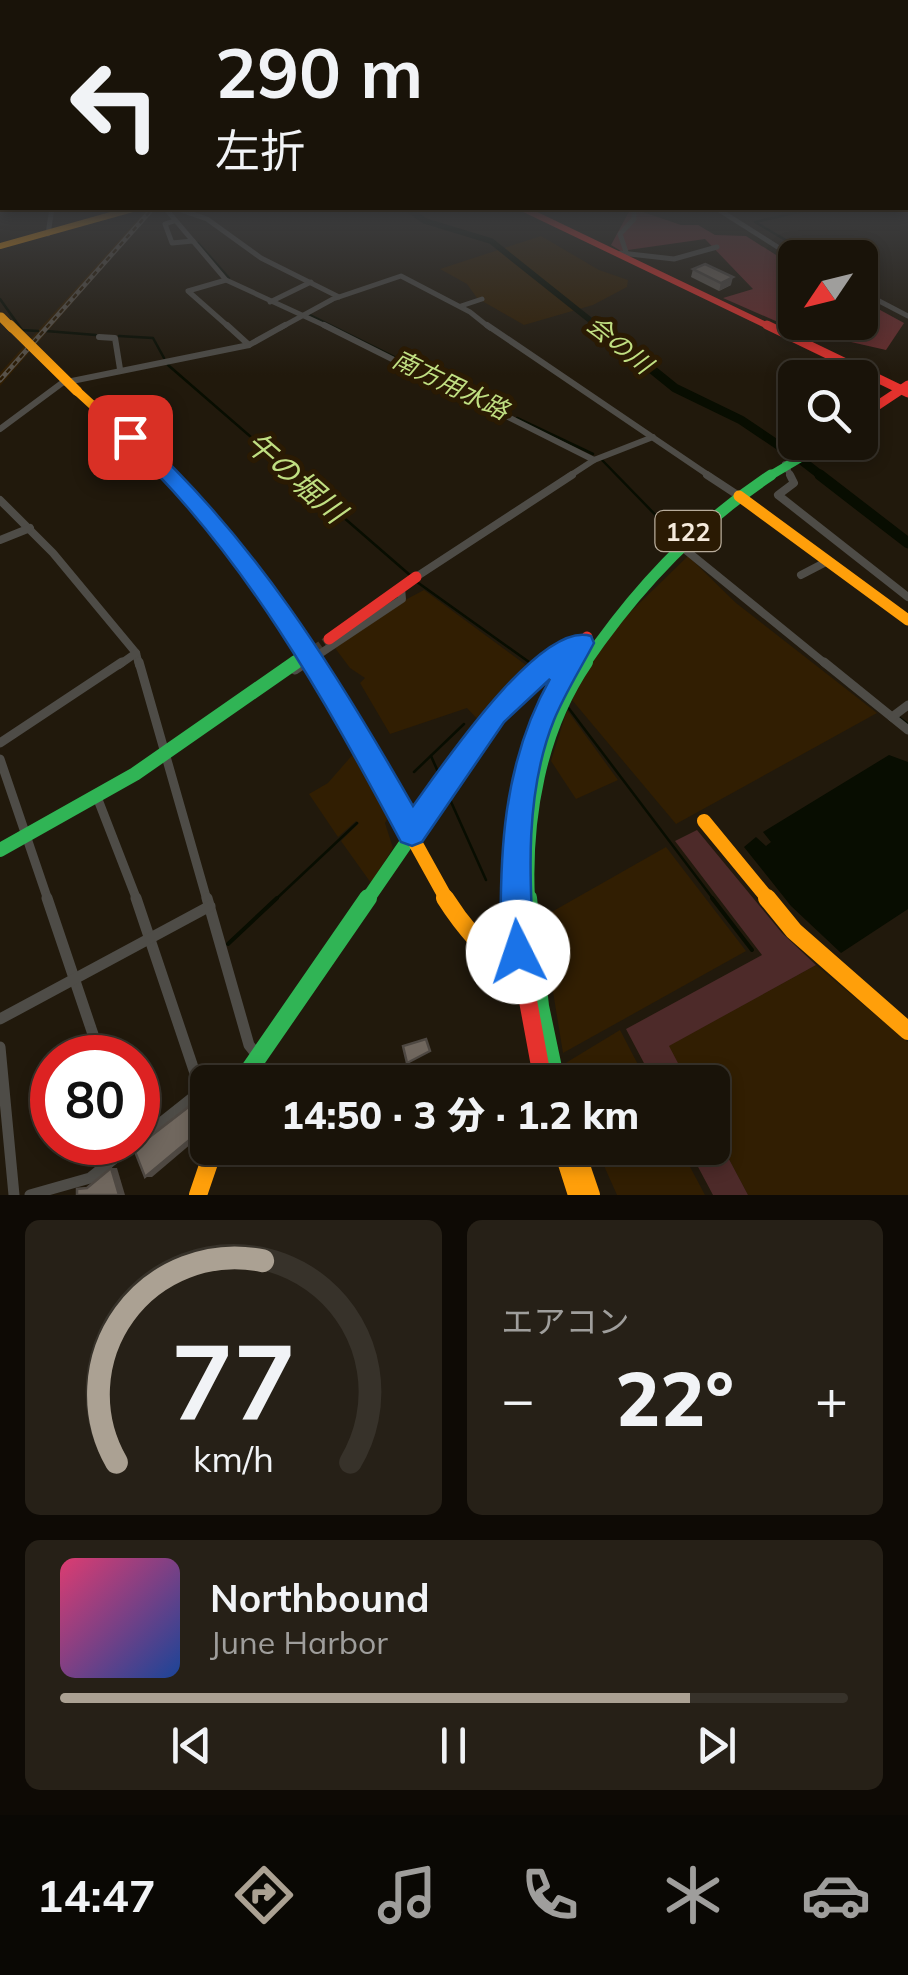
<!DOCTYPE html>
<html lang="ja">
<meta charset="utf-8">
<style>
body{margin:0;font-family:Mulish,"Noto Sans JP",sans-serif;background:#262017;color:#f1f3f6;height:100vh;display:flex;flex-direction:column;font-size:38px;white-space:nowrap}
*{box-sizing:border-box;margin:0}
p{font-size:32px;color:#9f9e9c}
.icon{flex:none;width:55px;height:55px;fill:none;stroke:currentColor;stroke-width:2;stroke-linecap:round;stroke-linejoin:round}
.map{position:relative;height:1195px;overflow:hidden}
.sheet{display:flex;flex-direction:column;gap:25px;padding:25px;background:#0e0a05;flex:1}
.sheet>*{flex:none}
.hud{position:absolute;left:0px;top:0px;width:910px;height:210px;box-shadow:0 5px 15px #0003,0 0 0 2px #37322a;background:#191309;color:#f1f3f6;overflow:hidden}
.needle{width:65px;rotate:235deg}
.tools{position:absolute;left:778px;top:240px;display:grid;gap:20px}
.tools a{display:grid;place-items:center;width:100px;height:100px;border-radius:15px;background:#191309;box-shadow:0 5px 15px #0003,0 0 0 2px #37322a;font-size:50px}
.speed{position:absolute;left:30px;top:1035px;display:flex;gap:20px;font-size:50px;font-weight:700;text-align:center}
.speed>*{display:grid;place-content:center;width:130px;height:130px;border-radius:50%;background:#191309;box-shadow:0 5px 15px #0003,0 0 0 2px #37322a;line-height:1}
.speed .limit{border:15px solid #d22;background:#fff;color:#111}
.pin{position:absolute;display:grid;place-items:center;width:85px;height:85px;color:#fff;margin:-42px;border-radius:20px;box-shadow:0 5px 15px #0006}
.me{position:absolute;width:110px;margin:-55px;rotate:356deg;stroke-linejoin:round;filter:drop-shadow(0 0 8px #0008)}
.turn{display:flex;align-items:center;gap:35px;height:210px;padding:0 50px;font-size:45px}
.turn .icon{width:130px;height:130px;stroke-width:2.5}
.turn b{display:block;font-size:70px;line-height:85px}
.big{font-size:75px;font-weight:800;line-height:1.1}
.sheet .tile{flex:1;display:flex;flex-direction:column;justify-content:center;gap:15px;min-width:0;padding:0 35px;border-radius:15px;background:#262017}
.sheet .dial{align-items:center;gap:0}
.dial svg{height:260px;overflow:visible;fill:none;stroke:#37322a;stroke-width:7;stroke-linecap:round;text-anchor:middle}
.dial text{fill:#f1f3f6;stroke:none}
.song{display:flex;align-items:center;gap:30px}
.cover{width:120px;height:120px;border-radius:15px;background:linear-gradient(135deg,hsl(340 70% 55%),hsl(220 70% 35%))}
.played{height:10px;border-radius:5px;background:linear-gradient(90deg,#aba193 80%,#37322a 80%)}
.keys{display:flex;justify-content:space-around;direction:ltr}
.heat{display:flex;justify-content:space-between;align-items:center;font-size:55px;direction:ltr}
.sheet .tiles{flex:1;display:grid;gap:25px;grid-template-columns:1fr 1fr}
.tile:last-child{grid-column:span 2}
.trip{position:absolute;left:190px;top:1065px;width:540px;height:100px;border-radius:15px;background:#191309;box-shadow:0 5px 15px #0003,0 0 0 2px #37322a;font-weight:800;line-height:100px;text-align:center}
.tab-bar{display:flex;height:160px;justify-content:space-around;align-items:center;background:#0a0804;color:#9f9e9c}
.tab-bar .icon{width:70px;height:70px}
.tab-bar .active{color:#aba193}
.tab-bar b{font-size:45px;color:#f1f3f6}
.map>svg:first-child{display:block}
.built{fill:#311e02}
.green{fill:#4d2a29}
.forest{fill:#672c2c}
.water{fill:#080d01}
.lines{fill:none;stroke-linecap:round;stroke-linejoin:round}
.stream-far1{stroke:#080d01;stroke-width:2.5}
.stream{stroke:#080d01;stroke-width:4}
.river-far2{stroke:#080d01;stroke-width:6}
.river-far1{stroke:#080d01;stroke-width:9}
.river{stroke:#080d01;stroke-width:11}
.street-tunnel{stroke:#41382b;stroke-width:8;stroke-dasharray:8 4;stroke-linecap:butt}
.street-far4{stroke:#4e4c47;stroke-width:5}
.street-far3{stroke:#4e4c47;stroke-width:6}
.street-far2{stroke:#4e4c47;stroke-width:8}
.street-far1{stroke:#4e4c47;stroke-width:9}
.street{stroke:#4e4c47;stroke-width:11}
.fast-far3{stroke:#30b455;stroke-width:9}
.fast-far2{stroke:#30b455;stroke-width:11}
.fast-far1{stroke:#30b455;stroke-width:14}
.fast{stroke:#30b455;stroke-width:18}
.slow-far4{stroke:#ff9f0a;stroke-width:6}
.slow-far3{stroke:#ff9f0a;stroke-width:9}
.slow-far2{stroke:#ff9f0a;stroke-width:11}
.slow-far1{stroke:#ff9f0a;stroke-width:14}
.slow{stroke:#ff9f0a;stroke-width:18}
.jam-far4{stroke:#e5322d;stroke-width:6}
.jam-far3{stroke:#e5322d;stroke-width:9}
.jam-far2{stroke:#e5322d;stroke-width:11}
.jam-far1{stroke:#e5322d;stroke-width:14}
.jam{stroke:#e5322d;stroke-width:18}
.rail-casing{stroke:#585249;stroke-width:5}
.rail{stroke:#2a1a03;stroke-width:2.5;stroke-dasharray:5;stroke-linecap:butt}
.slow-bridge-far1{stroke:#ff9f0a;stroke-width:9}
.slow-bridge{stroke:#ff9f0a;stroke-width:10}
.wall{fill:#605951}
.shaded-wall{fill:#4e4842}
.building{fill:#70675e;stroke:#4e4842;stroke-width:2.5}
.route{fill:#1a73e8;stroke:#114b97;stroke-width:2.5}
.labels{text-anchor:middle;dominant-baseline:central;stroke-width:10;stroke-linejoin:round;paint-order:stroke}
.far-water-label{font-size:25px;font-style:italic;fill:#c0df82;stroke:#2a1a03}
.shield{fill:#2a1a03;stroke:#b8ac9b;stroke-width:2.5}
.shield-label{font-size:25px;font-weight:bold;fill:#f5eadc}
.water-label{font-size:30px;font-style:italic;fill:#c0df82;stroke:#2a1a03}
</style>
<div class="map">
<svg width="908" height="1195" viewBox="0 0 908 1195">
<rect width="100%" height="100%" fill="#21190c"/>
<g class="built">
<path d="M148,208h7l-155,178v-13z"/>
<path d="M541,236l58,34 29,10 -1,7 -34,18 -69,20 -47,-27 -10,-14 -27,-15z"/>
<path d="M688,556l48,47 141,110 -201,111 -104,-124 13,-29 34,-48z"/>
<path d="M424,590l110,81 -53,52 -14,-15 -77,26 -30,-51 5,-5 -15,-10 -15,-20 55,-40z"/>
<path d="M567,710l51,70 -42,19 -25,-38z"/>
<path d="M355,752l34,64 -4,7 8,25 -22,35 -30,-42 18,-18 -3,-2 -18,16 -29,-43 19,-11z"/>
<path d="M666,847l80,104 -183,102 -22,-135z"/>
<path d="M816,965l92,77v153h-160l-35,-66 -1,-47h-24l-20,-36z"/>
<path d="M620,1030l27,52h-77l-6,-18z"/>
<path d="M587,1148h93l25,47h-88l-16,-36 -9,4z"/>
</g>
<g class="green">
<path d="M697,830l85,103 34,32 -147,81 19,36h-34l-28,-53 136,-74 -87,-114z"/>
<path d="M713,1129l35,66h-35l-25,-47h24z"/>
</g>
<path class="forest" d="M631,208l50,17h17l17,10 31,1 49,31v55h65v-23l44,24 -18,27 -92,-21 -71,-31 30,-9 -48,-50 -84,12 -10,-6z"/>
<path class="water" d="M889,755l19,7v147l-67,44 -50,-47 -47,-59 12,-10 10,9 5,-4 -8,-10z"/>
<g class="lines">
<g class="stream-far1">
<path d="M789,242l-34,-20 61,-14"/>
<path d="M198,243l31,35"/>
<path d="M0,299l22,31 16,1"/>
<path d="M310,315l173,86"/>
<path d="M46,331l50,4"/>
<path d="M119,336l34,2 11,20"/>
<path d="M168,365l243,211"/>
<path d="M517,418l76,36"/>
<path d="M602,460l72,74"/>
<path d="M417,582l119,85"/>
<path d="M567,706l147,194"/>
<path d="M897,716l11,8"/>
<path d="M431,756l12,27"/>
<path d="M414,772l50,-48"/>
<path d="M448,795l38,85"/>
<path d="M275,900l82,-77"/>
</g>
<g class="stream">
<path d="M712,898l40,52"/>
<path d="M228,944l49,-46"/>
</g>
<path class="river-far2" d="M406,208l19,13 66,20 109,87"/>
<g class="river-far1">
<path d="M597,325l78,63 66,32 43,29"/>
<path d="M801,460l22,17"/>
</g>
<path class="river" d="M820,475l88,68"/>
<path class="street-tunnel" d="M304,656l25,-17"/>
<g class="street-far4">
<path d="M165,208l61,72 104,48"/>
<path d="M175,208l32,11 54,39 78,39"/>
<path d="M716,208l79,50"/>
<path d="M174,221l-9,3 7,19 21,-2"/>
<path d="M48,234l4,-26"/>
<path d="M626,252l-6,-18 14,-15v-11"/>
<path d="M621,253l53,6 43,-12"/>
<path d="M226,280l-38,11 42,37"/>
<path d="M860,291l48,25"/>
<path d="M270,302l41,-20"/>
<path d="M461,306l21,-7"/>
<path d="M280,328l53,-29 68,-23 69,36 20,16"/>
</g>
<g class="street-far3">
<path d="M227,325l22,20"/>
<path d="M324,325l270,135"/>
<path d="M487,325l224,152"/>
<path d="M99,337l16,1 5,31"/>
<path d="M0,429l62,-46 187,-38 36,-20"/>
<path d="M785,464l6,13"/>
<path d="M568,477l26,-17 59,-23"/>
</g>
<g class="street-far2">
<path d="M707,475l32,21"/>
<path d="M790,475l4,8 -16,12 130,102"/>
<path d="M0,500l53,53 83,100 3,12"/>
<path d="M0,540l30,-12"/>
<path d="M682,547l145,118"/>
<path d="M801,575l25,-13"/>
<path d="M416,577l156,-102"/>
<path d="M119,665l17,-12"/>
<path d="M303,665l99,-66 -1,-11"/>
</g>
<g class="street-far1">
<path d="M139,662l68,238"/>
<path d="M824,662l84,68"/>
<path d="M295,670l12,-8"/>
<path d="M892,717l16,-12"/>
<path d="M0,743l122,-81"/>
<path d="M0,759l48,141"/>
<path d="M97,797l40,103"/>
</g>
<g class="street">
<path d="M47,898l54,160"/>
<path d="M136,898l65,193 -63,50"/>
<path d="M207,898l42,147 8,10"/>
<path d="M0,1019l210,-113"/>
<path d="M0,1047l14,148"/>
<path d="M30,1195l60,-17 45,-36"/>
</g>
<path class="fast-far3" d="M768,477l59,-35"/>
<g class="fast-far2">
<path d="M292,665l7,-5"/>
<path d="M549,665l18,-17 19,-4"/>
<path d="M584,665c50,-74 113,-141 187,-190"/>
</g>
<g class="fast-far1">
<path d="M0,850l135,-76 161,-112"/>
<path d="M367,900l128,-186 57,-52"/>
<path d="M528,900c-4,-82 11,-169 58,-238"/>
</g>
<g class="fast">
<path d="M528,898l12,108 16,76"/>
<path d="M241,1082l127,-184"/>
</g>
<path class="slow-far4" d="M0,246l136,-38"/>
<path class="slow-far3" d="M77,391l94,86"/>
<g class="slow-far2">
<path d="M168,475l66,72 83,118"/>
<path d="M739,496l169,124"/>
</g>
<g class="slow-far1">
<path d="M315,662l132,238"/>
<path d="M704,821l65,79"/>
</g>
<g class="slow">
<path d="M445,898c24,38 53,68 92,92"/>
<path d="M767,898l27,33 114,100"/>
<path d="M562,1148l15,47"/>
<path d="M575,1148l16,47"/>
<path d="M198,1195l16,-47"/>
</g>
<path class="jam-far4" d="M522,208l250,120"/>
<g class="jam-far3">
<path d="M767,325l141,68"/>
<path d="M860,417l48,-32"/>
</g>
<g class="jam-far2">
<path d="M329,639l87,-62"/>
<path d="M572,665l15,-28"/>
</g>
<path class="jam-far1" d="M516,900c-1,-86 15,-162 57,-238"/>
<path class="jam" d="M516,898l5,65 22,119"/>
<g class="rail-casing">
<path id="rail" d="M0,380l153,-172"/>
</g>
<use href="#rail" class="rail"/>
<path class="slow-bridge-far1" d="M1,317l11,11"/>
<path class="slow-bridge" d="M10,325l67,66"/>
</g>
<path class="wall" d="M693,269l38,16 -12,6 -28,-14z"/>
<g class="shaded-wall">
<path d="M733,277l-2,8 -12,6 2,-8z"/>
<path d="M191,1105l5,2 8,15 -6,16 -46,39h-7z"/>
<path d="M111,1168h6l8,27h-6z"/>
</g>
<g class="building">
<path d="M705,264l28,13 -12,6 -28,-14z"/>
<path d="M426,1039l4,12 -23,12 -4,-17z"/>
<path d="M191,1105l7,15 -5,17 -48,40 -11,-28z"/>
<path d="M111,1168l8,27h-42v-6l10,-1z"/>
</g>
<linearGradient id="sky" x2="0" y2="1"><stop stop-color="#120e07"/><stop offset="0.55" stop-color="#3d3e40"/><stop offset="1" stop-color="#3d3e40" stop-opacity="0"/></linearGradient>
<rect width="908" height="375" fill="url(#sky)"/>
<path class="route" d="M124,433h13c116,104 199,238 276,373 27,-37 127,-187 178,-170l3,7c-13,25 -29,50 -40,77 -29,72 -25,156 -20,232l-5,12 -11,5 -12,-5 -5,-12c-2,-96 1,-188 49,-273l-46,43 -82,120 -10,4 -11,-4c-77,-144 -157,-289 -277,-401z"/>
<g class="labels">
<g class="far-water-label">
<text transform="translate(620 344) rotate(39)">会の川</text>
<text transform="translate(451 384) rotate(26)">南方用水路</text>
</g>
<rect class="shield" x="655.5" y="511" width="65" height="40" rx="8"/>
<g class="shield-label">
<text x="688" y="531">122</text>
</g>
<g class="water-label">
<text transform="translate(296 477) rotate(41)">午の堀川</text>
</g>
</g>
</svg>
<div class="tools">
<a><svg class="needle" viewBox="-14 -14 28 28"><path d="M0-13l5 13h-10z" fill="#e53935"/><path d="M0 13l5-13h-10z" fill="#9f9e9c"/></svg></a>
<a><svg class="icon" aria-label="search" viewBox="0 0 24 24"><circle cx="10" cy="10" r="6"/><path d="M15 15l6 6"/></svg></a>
</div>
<div class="speed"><div class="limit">80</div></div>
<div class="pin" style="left:130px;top:437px;background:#d93025"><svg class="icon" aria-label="arrive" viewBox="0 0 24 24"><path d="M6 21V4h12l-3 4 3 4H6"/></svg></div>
<svg class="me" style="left:518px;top:952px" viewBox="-20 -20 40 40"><circle r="19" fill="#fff"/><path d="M0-13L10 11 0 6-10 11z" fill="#1a73e8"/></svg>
<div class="trip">14:50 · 3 分 · 1.2 km</div>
<div class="hud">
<div class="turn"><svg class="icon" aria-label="left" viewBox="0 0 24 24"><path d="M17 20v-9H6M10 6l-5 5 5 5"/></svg><div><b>290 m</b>左折</div></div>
</div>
</div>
<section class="sheet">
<div class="tiles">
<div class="tile dial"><svg viewBox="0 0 100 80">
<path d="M14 69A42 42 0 1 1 86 69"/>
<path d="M14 69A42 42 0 0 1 59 7" stroke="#aba193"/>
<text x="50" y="56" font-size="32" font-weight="700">77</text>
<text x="50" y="72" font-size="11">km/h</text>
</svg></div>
<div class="tile"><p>エアコン</p>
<div class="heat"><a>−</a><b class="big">22°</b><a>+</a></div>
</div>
<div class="tile">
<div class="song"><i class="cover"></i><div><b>Northbound</b><p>June Harbor</p></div></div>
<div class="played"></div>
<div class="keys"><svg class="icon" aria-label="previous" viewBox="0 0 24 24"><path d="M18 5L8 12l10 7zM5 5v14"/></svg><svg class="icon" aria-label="pause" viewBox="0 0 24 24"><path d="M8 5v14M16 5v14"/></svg><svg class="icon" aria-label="next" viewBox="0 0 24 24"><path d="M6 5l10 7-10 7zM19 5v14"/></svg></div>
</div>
</div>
</section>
<nav class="tab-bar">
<b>14:47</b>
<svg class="icon active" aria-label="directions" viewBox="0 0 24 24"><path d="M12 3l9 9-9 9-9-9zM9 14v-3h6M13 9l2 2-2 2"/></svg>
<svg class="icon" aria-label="music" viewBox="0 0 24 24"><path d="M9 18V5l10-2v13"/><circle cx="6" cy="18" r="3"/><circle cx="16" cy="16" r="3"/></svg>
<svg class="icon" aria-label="phone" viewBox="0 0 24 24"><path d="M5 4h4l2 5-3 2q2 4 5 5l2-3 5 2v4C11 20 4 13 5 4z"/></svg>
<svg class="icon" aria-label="climate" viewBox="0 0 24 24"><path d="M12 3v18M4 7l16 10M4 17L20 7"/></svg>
<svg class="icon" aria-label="car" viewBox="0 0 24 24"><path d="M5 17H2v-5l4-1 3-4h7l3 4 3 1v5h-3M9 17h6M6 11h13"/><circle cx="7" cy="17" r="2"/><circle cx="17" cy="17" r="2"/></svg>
</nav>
